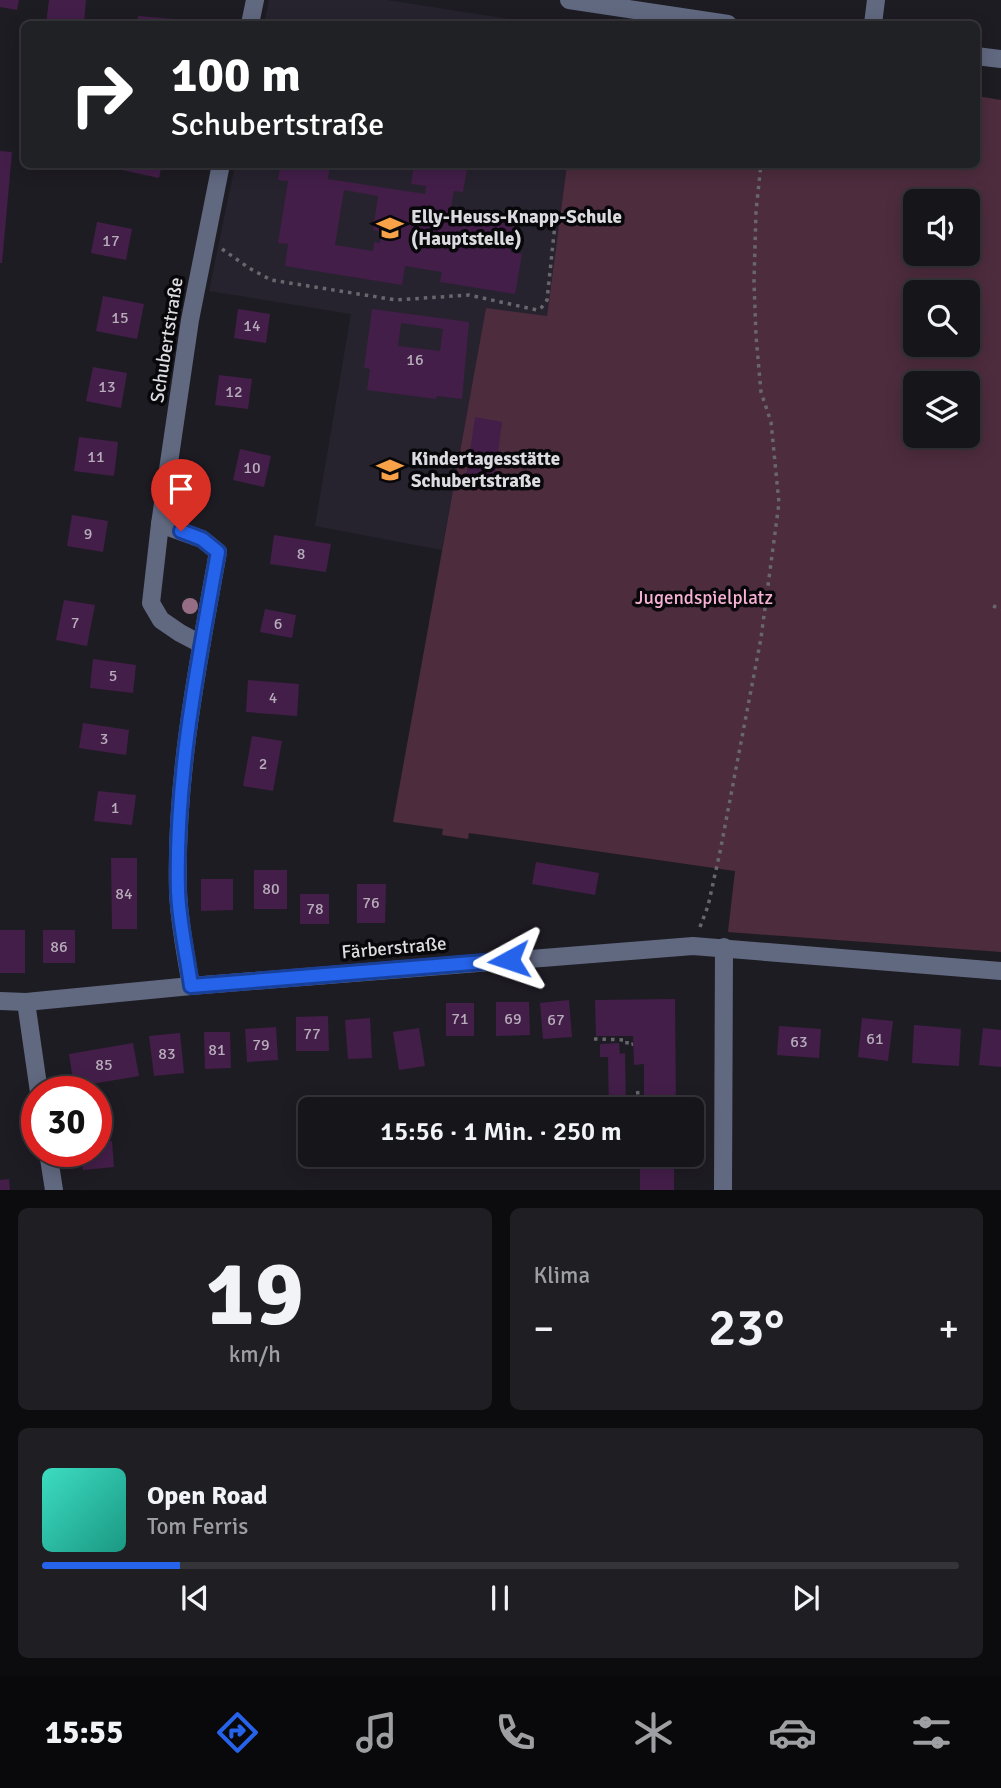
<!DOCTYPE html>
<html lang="de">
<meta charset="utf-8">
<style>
body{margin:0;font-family:Signika,sans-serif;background:#1f1e23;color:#f1f3f6;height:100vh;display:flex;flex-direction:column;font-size:26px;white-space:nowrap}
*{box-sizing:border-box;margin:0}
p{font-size:23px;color:#9e9fa2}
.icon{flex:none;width:38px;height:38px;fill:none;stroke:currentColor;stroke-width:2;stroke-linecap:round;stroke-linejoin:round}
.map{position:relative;height:1190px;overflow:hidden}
.panel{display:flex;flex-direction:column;gap:18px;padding:18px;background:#0c0c0e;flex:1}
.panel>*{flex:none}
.banner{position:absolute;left:21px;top:21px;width:959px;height:147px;border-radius:10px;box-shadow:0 4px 18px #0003,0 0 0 2px #353439;background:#202124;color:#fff;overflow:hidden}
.tools{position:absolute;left:903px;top:189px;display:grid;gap:14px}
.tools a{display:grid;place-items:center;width:77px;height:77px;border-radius:10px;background:#16151a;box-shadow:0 4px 18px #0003,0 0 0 2px #353439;font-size:35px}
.speed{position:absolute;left:21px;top:1076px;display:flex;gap:14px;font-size:35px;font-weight:700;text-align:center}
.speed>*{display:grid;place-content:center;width:91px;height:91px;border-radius:50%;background:#16151a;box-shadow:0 4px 18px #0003,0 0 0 2px #353439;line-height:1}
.speed .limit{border:10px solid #d22;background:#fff;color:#111}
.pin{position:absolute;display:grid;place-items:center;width:60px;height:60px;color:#fff;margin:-72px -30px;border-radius:50% 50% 50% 0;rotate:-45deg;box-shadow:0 0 7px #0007}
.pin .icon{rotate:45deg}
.me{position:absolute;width:77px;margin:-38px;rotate:265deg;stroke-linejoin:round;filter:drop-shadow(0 0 5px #0008)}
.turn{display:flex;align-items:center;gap:24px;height:147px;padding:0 35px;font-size:32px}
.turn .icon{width:91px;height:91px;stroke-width:2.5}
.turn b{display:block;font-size:49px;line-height:60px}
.big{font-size:52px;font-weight:600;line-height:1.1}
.panel .widget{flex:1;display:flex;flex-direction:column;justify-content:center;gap:10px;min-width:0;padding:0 24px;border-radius:10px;background:#1f1e23}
.panel .dial{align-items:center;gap:0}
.dial b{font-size:91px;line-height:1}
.song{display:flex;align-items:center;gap:21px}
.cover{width:84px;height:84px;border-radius:10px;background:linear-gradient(135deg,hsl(170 70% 55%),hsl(170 70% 35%))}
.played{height:7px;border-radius:4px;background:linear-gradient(90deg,#2563eb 15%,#353439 15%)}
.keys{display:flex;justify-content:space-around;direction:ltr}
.heat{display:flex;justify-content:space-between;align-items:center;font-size:38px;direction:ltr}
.panel .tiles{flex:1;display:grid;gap:18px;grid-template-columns:1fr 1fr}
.widget:last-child{grid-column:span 2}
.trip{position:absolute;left:298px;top:1097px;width:406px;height:70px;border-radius:10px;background:#16151a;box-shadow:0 4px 18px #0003,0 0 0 2px #353439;font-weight:600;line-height:70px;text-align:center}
.tab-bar{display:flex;height:112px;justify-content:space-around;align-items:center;background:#09080a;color:#9e9fa2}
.tab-bar .icon{width:49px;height:49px}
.tab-bar .on{color:#2563eb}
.tab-bar b{font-size:32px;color:#f1f3f6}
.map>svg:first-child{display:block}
.built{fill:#26232f}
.green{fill:#4d2c3e;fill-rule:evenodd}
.building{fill:#431e49;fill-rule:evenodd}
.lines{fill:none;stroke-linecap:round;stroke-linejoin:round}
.path{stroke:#68676d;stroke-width:3.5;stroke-dasharray:3.5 5;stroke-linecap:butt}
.minor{stroke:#616981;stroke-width:18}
.tree{fill:#956e85}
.route-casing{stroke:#184099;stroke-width:18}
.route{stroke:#2563eb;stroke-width:12}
.labels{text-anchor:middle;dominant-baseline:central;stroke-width:7;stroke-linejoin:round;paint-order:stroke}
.number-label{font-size:16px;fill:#b6acba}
.poi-label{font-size:19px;font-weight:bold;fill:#dcdbe0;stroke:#08070a;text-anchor:start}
.street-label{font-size:19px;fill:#dcdbe0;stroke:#08070a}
.park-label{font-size:19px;fill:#f7b1d5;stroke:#08070a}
</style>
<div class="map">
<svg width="1001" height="1190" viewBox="0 0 1001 1190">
<rect width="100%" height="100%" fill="#1e1c23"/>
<g class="built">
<path d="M269,0h118l154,24h-277z"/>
<path d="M235,165h332l-20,152 -61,-8 -44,241 -127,-24 36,-212 -142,-23z"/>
</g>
<path class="green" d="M977,96l24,4v852l-273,-20 7,-61 -266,-38 -1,6 -26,-4 1,-6 -50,-7 93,-514 61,8 20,-151 409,-1zM915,201h53v53h-53zM915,292h53v53h-53zM915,383h53v53h-53z"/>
<g class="building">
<path d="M0,0h19l-2,10 -17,-3z"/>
<path d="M49,0h37l-2,24h-38z"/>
<path d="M138,16l47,4 -1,4h-47z"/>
<path d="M0,151l12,1 -10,111h-2z"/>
<path d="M123,164h39l-3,14 -37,-8z"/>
<path d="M281,164l37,6 1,-6h11l-2,15 97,15 1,-8 -15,-2 3,-20h54l-5,28 -9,-1 -3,16 65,10 -6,35 12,2 -7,40 -75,-12 2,-10 -37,-6 -3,19 -117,-19 3,-22 -10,-1 10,-62 -10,-1zM344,190l34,6 -5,34 8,2 -1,11 -6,-1 -1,9 -38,-6z"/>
<path d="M97,222l35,7 -6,31 -35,-7z"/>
<path d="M103,296l41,8 -7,35 -41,-8z"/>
<path d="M238,309l32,5 -4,29 -32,-5z"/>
<path d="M372,309l97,13 -7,77 -25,-3 -1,3 -69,-9 3,-21 -6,-1zM401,323l42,6 -3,22 -42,-5z"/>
<path d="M93,367l34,6 -6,35 -35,-7z"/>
<path d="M219,375l33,4 -4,30 -33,-4z"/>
<path d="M475,417l27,5 -8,61 -28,-4z"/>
<path d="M79,437l39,5 -4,34 -40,-5z"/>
<path d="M240,449l31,7 -7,31 -31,-7z"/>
<path d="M72,515l36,6 -5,31 -36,-6z"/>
<path d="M274,535l57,9 -5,28 -56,-8z"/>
<path d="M64,600l31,5 -8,41 -31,-6z"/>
<path d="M265,609l31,6 -4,23 -32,-6z"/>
<path d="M93,659l43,6 -3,28 -43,-5z"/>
<path d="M248,680l51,4 -2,32 -51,-4z"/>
<path d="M83,723l46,7 -3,25 -47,-7z"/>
<path d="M252,736l30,5 -9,50 -30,-5z"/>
<path d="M98,791l38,4 -4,30 -38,-4z"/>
<path d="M111,858h26v71h-25z"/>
<path d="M536,862l63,11 -4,22 -63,-11z"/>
<rect x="254" y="870" width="33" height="39"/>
<path d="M201,879h32v31l-32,1z"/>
<path d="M357,884h29l-1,39h-28z"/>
<rect x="300" y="894" width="29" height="30"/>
<rect x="0" y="930" width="25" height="43"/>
<rect x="43" y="930" width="32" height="33"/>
<path d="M675,999l1,111h-32v-46l-10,1 -1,-29h-37l-1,-36z"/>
<path d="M569,1000l3,37 -29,2 -3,-36z"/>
<path d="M496,1002h33l1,33 -34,1z"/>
<rect x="446" y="1003" width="28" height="33"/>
<path d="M328,1016l1,35h-33v-34z"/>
<path d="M370,1018l2,40 -24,1 -3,-39z"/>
<path d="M862,1018l31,3 -5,40 -30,-4z"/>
<path d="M914,1025l47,4 -2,37 -47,-3z"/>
<path d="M779,1026l42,3 -2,29 -42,-3z"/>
<path d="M276,1027l2,33 -31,2 -2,-33z"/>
<path d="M419,1028l6,38 -26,4 -6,-38z"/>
<path d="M983,1028l18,2v37l-22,-2z"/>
<path d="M204,1032h26l1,36 -26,1z"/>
<path d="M180,1033l4,40 -30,3 -5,-40z"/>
<path d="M133,1043l6,33 -65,11 -5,-33z"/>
<path d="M619,1043l1,11 5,-1 1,57h-17l-1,-53h-8v-13z"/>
<path d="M112,1141l2,26 -31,3 -2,-18h15v-10z"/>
<rect x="640" y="1155" width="34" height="35"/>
<path d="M9,1179l1,11h-10v-10z"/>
</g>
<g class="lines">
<g class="path">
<path d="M222,249l27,19 22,12 125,20 73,-5 68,15 5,-3 5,-7 9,-85"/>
<path d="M993,606l8,3"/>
<path d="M700,927l8,-21 12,-54 41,-214 18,-135 -8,-81 -10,-30 -5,-56 -2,-54 2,-71 5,-47"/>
<path d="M594,1039l33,1v5l6,-1"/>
<path d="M636,1110v-17l8,-1"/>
</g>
<g class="minor">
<path d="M569,0l159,24"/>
<path d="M250,24l5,-24"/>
<path d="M873,24l3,-24"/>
<path d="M976,56l25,3"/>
<path d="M160,524l42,15 16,13c-20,111 -43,225 -40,339 1,31 8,64 13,95"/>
<path d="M201,644l-21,-11 -19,-13 -10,-17 9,-79 30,-204 31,-156"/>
<path d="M0,1001l26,1 165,-16 502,-40 308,25"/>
<path d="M26,1002l13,90"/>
<path d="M48,1152l6,38"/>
<path d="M723,1190l1,-243"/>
</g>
</g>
<circle class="tree" cx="190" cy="606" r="8"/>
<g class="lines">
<g class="route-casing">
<path id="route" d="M181,531l21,8 16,13c-20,111 -43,225 -40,339 1,31 9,64 13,95l318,-26"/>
</g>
<use href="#route" class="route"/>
</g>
<defs>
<g id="school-bare" transform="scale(2.1)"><path d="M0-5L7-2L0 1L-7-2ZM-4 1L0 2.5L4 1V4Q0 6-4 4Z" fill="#f7a148" stroke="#08070a" stroke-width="2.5" paint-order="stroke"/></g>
</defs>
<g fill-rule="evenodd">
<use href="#school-bare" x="390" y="228"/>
<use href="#school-bare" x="390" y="470"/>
</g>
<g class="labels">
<g class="number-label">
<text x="111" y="241">17</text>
<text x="120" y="318">15</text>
<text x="252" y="326">14</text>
<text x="415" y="360">16</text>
<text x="107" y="387">13</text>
<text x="234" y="392">12</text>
<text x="96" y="457">11</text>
<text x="252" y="468">10</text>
<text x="88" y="534">9</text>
<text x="301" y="554">8</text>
<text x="75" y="623">7</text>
<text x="278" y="624">6</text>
<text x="113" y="676">5</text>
<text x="273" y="698">4</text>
<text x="104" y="739">3</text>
<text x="263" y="764">2</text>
<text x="115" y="808">1</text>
<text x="271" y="889">80</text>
<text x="124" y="894">84</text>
<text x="371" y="903">76</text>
<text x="315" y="909">78</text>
<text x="59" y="947">86</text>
<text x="460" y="1019">71</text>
<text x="513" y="1019">69</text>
<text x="556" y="1020">67</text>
<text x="312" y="1034">77</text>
<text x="875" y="1039">61</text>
<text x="799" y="1042">63</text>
<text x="261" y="1045">79</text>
<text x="217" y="1050">81</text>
<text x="167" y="1054">83</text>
<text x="104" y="1065">85</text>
</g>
<g class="poi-label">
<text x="411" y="217">Elly-Heuss-Knapp-Schule<tspan x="411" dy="22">(Hauptstelle)</tspan></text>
<text x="411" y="459">Kindertagesstätte<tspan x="411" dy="22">Schubertstraße</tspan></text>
</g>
<g class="street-label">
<text transform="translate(167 340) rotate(-81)">Schubertstraße</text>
<text transform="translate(394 948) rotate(-5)">Färberstraße</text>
</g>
<g class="park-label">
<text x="704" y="598">Jugendspielplatz</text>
</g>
</g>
</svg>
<div class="tools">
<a><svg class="icon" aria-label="sound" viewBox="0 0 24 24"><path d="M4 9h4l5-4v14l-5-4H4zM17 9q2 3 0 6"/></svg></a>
<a><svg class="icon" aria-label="search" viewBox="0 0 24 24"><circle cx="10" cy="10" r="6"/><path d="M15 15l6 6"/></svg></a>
<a><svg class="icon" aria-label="layers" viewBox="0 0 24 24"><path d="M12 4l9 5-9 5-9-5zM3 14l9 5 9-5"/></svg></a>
</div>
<div class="speed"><div class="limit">30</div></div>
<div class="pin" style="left:181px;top:531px;background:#d93025"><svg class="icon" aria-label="arrive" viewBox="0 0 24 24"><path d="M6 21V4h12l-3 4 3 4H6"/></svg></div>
<svg class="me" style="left:509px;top:960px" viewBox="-20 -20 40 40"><path d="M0-17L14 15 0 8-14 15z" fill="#2563eb" stroke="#fff" stroke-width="4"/></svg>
<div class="trip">15:56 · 1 Min. · 250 m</div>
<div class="banner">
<div class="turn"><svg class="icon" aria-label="right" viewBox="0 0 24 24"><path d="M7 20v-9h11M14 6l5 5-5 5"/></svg><div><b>100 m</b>Schubertstraße</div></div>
</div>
</div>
<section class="panel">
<div class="tiles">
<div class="widget dial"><b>19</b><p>km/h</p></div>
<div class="widget"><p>Klima</p>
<div class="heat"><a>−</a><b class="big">23°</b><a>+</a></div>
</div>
<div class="widget">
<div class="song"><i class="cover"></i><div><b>Open Road</b><p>Tom Ferris</p></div></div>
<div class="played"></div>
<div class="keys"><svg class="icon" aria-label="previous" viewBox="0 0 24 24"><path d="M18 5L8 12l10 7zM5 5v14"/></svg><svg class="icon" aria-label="pause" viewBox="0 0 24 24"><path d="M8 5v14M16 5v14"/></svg><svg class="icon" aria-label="next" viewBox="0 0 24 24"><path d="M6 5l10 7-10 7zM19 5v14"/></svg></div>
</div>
</div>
</section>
<nav class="tab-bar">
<b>15:55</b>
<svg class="icon on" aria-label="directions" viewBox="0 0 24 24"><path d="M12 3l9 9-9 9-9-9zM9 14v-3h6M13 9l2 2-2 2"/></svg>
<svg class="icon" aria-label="music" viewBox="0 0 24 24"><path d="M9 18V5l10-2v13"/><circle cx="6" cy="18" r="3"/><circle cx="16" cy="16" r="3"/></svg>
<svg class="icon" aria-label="phone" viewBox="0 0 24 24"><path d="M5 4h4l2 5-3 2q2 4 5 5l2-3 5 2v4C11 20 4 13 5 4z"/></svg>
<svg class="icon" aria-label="climate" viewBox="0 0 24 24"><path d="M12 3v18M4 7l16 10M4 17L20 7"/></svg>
<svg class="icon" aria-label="car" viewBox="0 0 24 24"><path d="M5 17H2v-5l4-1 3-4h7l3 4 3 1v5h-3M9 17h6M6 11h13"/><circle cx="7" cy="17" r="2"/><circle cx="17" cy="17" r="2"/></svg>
<svg class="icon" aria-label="filters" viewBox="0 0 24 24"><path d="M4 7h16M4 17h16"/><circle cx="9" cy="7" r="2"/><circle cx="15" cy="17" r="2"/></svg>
</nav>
